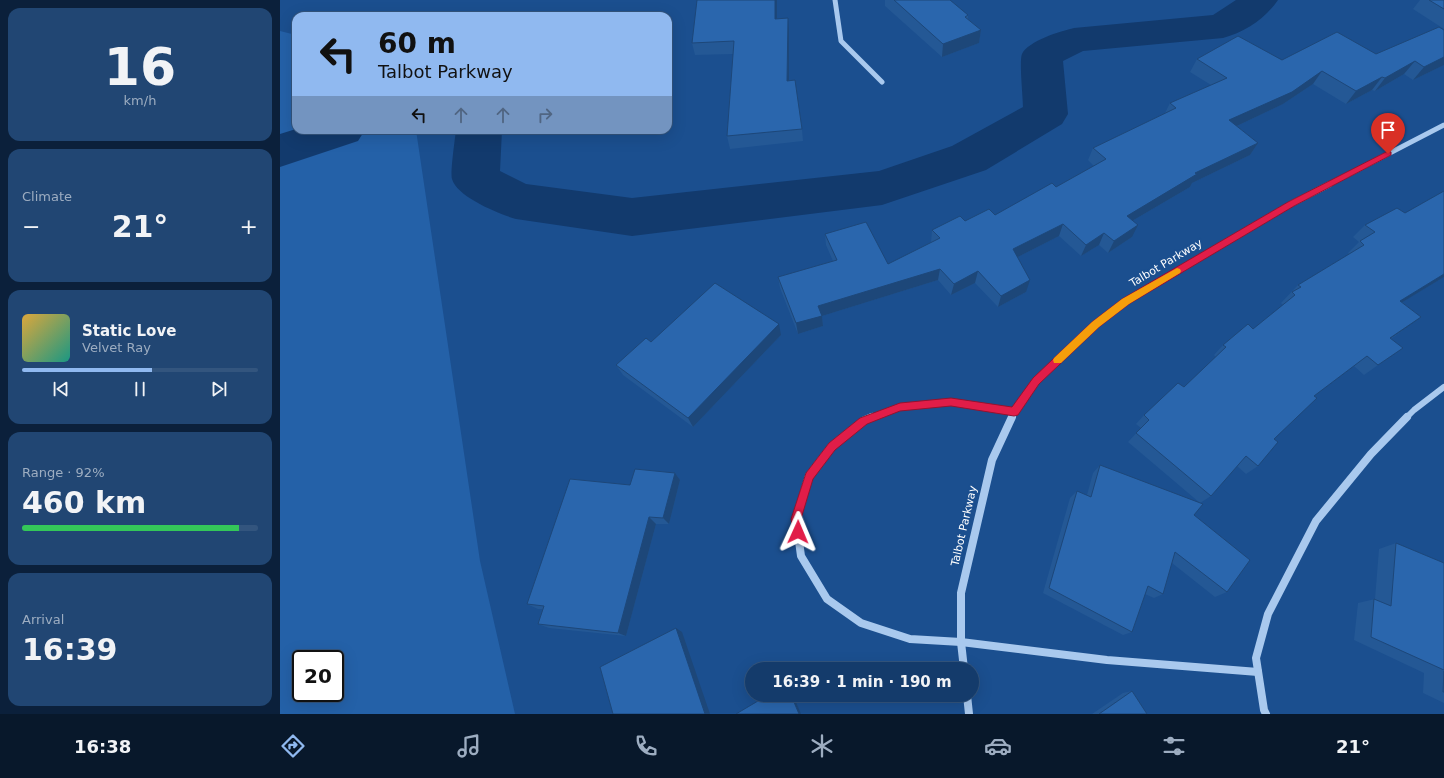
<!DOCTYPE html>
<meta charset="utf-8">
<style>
body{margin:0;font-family:"DejaVu Sans",sans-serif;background:#214673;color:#f1f3f6;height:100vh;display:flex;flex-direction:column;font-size:15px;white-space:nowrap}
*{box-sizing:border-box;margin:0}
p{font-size:13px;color:#9dadc1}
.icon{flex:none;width:22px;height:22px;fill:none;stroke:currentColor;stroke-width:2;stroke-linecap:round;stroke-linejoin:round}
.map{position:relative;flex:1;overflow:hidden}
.side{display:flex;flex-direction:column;gap:8px;padding:8px;background:#0b203b;width:280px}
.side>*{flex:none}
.banner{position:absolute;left:12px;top:12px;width:380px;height:122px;border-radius:12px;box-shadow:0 4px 16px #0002,0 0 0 1px #33557e;background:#90b9f0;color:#111;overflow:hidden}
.speed{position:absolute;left:12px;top:650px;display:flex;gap:8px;font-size:20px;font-weight:700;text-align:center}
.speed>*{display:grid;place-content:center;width:52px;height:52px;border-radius:50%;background:#143b6b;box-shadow:0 4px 16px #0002,0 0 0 1px #33557e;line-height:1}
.speed .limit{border:2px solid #111;border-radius:6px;background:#fff;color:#111}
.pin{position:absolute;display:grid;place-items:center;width:34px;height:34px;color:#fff;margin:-41px -17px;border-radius:50% 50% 50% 0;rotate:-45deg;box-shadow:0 0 4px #0007}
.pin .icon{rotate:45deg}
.me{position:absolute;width:44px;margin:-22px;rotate:1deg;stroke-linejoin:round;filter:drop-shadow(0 0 3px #0008)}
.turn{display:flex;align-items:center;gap:14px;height:84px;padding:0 20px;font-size:18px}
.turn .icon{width:52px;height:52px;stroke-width:2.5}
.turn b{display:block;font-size:28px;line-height:34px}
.lanes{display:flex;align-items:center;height:38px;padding:0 20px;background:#0003;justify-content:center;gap:20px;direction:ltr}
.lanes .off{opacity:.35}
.big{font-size:30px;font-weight:700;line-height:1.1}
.side .widget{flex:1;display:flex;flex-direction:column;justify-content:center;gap:6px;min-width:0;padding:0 14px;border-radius:12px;background:#214673}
.side .dial{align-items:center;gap:0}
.dial b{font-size:52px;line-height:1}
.song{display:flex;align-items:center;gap:12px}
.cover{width:48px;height:48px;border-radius:6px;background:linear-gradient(135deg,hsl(40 70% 55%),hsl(170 70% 35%))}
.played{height:4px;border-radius:2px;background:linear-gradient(90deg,#90b9f0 55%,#33557e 55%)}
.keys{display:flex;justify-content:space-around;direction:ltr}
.heat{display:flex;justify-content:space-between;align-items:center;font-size:22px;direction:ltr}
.charge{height:6px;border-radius:3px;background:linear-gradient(90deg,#34c759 92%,#33557e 0)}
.trip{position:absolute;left:465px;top:662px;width:234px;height:40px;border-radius:20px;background:#143b6b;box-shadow:0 4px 16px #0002,0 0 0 1px #33557e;font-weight:700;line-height:40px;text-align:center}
.tab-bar{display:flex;height:64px;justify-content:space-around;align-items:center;background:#08182b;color:#9dadc1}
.tab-bar .icon{width:28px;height:28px}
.tab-bar .current{color:#90b9f0}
.tab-bar b{font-size:18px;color:#f1f3f6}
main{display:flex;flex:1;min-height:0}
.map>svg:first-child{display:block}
.green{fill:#2461a8;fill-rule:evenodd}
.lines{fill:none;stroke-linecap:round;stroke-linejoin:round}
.river{fill:#123a6d;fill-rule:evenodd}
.minor-far2{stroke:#a9c9ee;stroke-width:5}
.minor-far1{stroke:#a9c9ee;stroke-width:6}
.minor{stroke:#a9c9ee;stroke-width:8}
.wall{fill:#245895}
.shaded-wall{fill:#1d4779}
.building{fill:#2a66ad;stroke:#1d4779}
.route{fill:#e11d48;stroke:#92132f}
.slow{fill:#f59e0b}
.labels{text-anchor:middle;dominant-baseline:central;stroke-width:4;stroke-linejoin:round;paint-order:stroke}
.street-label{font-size:11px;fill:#fff;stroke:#1b4f8f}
</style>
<main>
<section class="side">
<div class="widget dial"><b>16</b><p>km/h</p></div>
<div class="widget"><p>Climate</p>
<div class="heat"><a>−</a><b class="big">21°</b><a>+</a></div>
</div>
<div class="widget">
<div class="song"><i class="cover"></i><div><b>Static Love</b><p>Velvet Ray</p></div></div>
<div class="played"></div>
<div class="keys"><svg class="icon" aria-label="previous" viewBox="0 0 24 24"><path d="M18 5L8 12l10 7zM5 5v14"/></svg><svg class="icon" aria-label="pause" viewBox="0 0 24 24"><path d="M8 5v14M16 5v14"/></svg><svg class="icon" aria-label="next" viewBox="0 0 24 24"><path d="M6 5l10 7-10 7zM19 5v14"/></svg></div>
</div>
<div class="widget"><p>Range · 92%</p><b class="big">460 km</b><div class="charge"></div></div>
<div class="widget"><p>Arrival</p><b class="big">16:39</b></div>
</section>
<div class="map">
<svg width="1164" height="714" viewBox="0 0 1164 714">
<rect width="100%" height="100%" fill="#1b4f8f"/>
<path class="green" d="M0,31l16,4v95h120l64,431 35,153h-235zM21,659h34v34h-34z"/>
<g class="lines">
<g class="river">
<path d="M956,0h42c-13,19 -33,32 -55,38l-140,13 -20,10 5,53 -6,10 -76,46 -104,35 -250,31 -116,-17c-17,-5 -59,-22 -64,-40 -2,-6 3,-40 4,-49h46l-2,41 26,13 106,14 247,-27 73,-25 71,-39c0,-10 -4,-46 -1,-53 6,-13 39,-23 52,-26l139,-13z"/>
<path d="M16,129v1h69l-7,11 -78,26v-33z"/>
</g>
<g class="minor-far2">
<path d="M555,0l6,41 41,41"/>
<path d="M1048,185l116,-60"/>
</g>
<g class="minor-far1">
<path d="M590,418l30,-11 51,-5 63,10"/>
<path d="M731,418l25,-37 60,-56 30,-24 165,-97 39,-20"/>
<path d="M1126,418l8,-8 30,-23"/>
</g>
<g class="minor">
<path d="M592,417l-9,4 -31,25 -23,30 -13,43 5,37 26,43 34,24 49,16 51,3 146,18 151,12"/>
<path d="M684,669l-3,-27v-49l31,-133 20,-43"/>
<path d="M687,695l2,19"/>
<path d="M986,714l-2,-4 -8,-52 12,-44 48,-93 55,-67 36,-37"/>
</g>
</g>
<g class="wall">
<path d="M605,0h65l18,15v4l13,11 -2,13 -37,14 -57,-51z"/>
<path d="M1140,0h24v29l-31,-20z"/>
<path d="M497,19l12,12v50l13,48 1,12 -73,8 -3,-13 6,-82 -38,1 -3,-12z"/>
<path d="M1096,54l68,11 -31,15 -9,-6 -29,17 -3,-1 -26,14 -33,-20 -30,20 -46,22 21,17 -8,12 -58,28 -2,4 -58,34v16l-24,16 -9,-8 -18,11 -22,-20 -41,21 8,35 -28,15 -23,-24 -24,12 -13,-15 -116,36 1,10 -25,8 -18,-46 -2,-11 55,-16 -7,-16 -1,-11 63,30 43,-22 1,-12 33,-9 30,-6 61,-28 38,-21 -6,-6 5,-12 72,-35 5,-10 41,-18 -21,-13 7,-13 85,1z"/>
<path d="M1164,191v86l-42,25 19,15 -30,22 -3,19 -24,17 -10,-9 -40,30 -40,43 -16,27 -12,8 -9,-8 -26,30 -11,7 -72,-61 13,-14 -5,-4 8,-9 40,-28 32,-30 -2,-2 9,-10 30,-16 30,-24 -2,-2 17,-18 51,-31 -1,-1 11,-11 -6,-5 12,-12 40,-12z"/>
<path d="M501,335l-88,92 -70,-52 -7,-10 35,-23z"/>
<path d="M820,465l94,50 33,77 -12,5 -43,-34 -9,31 -9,4 -9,-4 -13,38 -9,3 -80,-42 27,-95 7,-7 10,4 6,-22z"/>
<path d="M395,473l5,7 -11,44h-13l-30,112 -77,-8 -11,-4 5,-15h-5l-11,-5z"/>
<path d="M1116,543l48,20v140l-21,-10 1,-20 -70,-33 4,-37 17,-4 4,-50z"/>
<path d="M852,691l15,23h-55l31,-21z"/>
</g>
<g class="shaded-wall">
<path d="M495,0h2v32l-2,-13z"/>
<path d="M508,18l1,13v63l-2,-13z"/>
<path d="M701,30l-2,13 -37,14 1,-13z"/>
<path d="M1164,57v8l-31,15 11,-13z"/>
<path d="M1135,61l-11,13 -29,17 10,-13z"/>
<path d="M1042,71l-9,13 -30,20 -61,29 7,-13z"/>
<path d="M1102,77l-10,13 -26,14 10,-13z"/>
<path d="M978,143l-8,12 -58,28 -2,4 -70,41 7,-12 68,-43z"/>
<path d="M783,224l-4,12 -49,25 3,-12z"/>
<path d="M858,225l-6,12 -24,16 6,-12z"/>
<path d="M824,233l-5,12 -18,11 5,-11z"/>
<path d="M660,269l-2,11 -116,36 1,10 -25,8 -2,-11 22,-17z"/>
<path d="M698,271l-3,12 -24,12 3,-11z"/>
<path d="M1164,274v3l-58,35 14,-11z"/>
<path d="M750,280l-4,12 -28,15 3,-11z"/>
<path d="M1141,317l-15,11 -30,20 14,-10z"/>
<path d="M499,324l2,11 -88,92 -5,-9z"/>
<path d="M395,473l5,7 -11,44 -6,-6z"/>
<path d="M369,517l7,7 -30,112 -8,-3z"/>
<path d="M396,628l6,4 28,82h-5z"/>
<path d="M511,695h2l8,19h-2z"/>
</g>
<g class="building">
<path d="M417,0h78v19l13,-1 -1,63 8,-1 7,49 -75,7 7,-95 -42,2z"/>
<path d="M614,0h56l18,15 -3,2 16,13 -38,14z"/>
<path d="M1149,0h15v9z"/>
<path d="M1159,27l5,3v27l-20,10 -9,-6 -30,17 -3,-1 -26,14 -34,-20 -30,21 -63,28 29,23 -63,30 2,1 -70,42 11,9 -24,16 -10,-8 -18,12 -23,-21 -50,25 17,31 -29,16 -23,-25 -24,13 -14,-15 -122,37 4,10 -26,7 -18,-46 59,-17 -12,-26 41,-12 22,42 52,-26 -8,-8 28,-14 5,5 24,-12 6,6 57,-32 4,4 50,-28 -13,-11 83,-40 -6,-5 57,-25 -30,-19 41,-23 44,24 55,-28 39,22z"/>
<path d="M1164,191v83l-44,27 21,16 -31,21 13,10 -25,17 -11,-9 -53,40 3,2 -43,41 4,3 -20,24 -12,-10 -35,40 -75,-63 13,-13 -5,-5 34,-32 6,4 42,-40 -3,-2 25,-21 5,5 42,-34 -3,-3 9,-5 -3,-2 66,-40 -4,-4 15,-9 -10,-7 32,-17 8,5z"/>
<path d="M435,283l64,41 -91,94 -72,-53 30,-27 5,4z"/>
<path d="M820,465l103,39 -9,11 56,45 -23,32 -52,-40 -12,42 -15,-8 -16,46 -83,-44 28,-97 14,6z"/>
<path d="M355,469l40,4 -12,45 -14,-1 -31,116 -80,-9 6,-18 -17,-2 43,-125 60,6z"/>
<path d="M1116,543l48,20v107l-73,-33 3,-38 17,7z"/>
<path d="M396,628l29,86h-92l-13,-47z"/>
<path d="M1164,671v21h-1z"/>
<path d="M852,691l15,23h-48z"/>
<path d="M488,695h23l8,19h-63z"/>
</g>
<path class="route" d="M1108,151l3,1v3l-97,51 -165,98 -30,23 -60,57 -21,31 -4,1 -63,-10 -51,5 -33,13 -32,26 -22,29 -12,40 2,13 -1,3 -4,2 -4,-2 -3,-16 15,-46 23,-30 31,-25 40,-15 51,-5 61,9 21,-29 59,-56 30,-23 166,-97z"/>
<path class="slow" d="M897,268l3,1 1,2 -1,2 -51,31 -30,23 -38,36h-7l-1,-3 1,-2 38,-36 30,-23z"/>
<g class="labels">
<g class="street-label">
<text transform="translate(886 263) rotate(-31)">Talbot Parkway</text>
<text transform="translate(684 526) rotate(-77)">Talbot Parkway</text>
</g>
</g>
</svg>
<div class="speed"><div class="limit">20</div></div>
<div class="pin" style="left:1108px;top:154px;background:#d93025"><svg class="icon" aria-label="arrive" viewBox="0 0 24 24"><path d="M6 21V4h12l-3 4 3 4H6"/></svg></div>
<svg class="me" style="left:518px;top:532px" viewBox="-20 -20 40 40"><path d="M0-17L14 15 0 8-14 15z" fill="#e11d48" stroke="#fff" stroke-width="4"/></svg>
<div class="trip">16:39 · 1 min · 190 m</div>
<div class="banner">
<div class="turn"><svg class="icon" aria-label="left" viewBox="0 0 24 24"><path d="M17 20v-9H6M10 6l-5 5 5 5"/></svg><div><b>60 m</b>Talbot Parkway</div></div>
<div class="lanes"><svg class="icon" aria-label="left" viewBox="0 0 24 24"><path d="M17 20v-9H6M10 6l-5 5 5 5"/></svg><svg class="icon off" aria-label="ahead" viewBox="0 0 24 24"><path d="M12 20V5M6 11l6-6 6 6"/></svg><svg class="icon off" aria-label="ahead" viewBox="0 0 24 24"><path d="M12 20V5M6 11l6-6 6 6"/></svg><svg class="icon off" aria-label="right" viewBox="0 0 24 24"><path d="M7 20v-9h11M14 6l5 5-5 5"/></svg></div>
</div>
</div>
</main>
<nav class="tab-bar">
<b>16:38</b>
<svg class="icon current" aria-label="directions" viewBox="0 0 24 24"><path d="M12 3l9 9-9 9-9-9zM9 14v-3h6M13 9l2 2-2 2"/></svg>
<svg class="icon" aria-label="music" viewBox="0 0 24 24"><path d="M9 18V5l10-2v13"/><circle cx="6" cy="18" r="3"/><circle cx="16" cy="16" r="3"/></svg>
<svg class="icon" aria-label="phone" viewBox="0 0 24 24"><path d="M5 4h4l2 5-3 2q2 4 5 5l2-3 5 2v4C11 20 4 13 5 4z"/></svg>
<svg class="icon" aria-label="climate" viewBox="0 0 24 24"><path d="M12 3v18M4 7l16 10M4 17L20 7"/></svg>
<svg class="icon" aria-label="car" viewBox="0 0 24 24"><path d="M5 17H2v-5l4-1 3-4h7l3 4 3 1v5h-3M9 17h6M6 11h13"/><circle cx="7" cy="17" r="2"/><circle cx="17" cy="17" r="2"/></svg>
<svg class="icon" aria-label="filters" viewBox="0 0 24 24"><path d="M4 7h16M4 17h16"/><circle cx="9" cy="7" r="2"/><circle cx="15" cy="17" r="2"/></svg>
<b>21°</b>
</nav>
